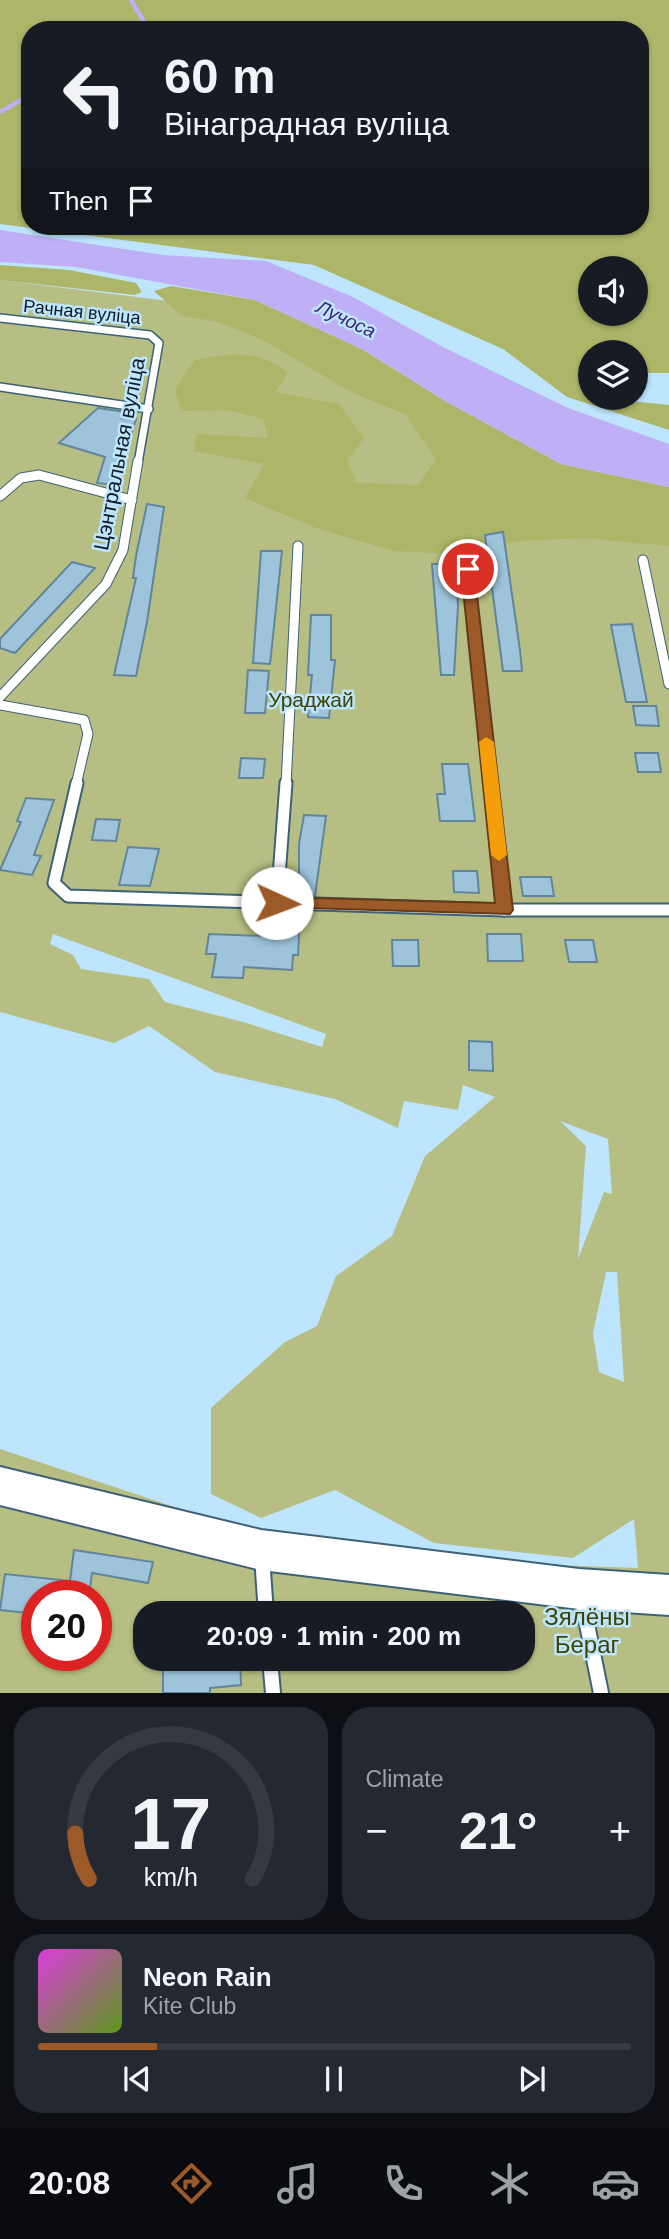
<!DOCTYPE html>
<meta charset="utf-8">
<style>
body{margin:0;font-family:Arial,sans-serif;background:#242831;color:#f1f3f6;height:100vh;display:flex;flex-direction:column;font-size:26px;white-space:nowrap}
*{box-sizing:border-box;margin:0}
p{font-size:23px;color:#9ea1a6}
.icon{flex:none;width:38px;height:38px;fill:none;stroke:currentColor;stroke-width:2;stroke-linecap:round;stroke-linejoin:round}
.map{position:relative;height:1693px;overflow:hidden}
.panel{display:flex;flex-direction:column;gap:14px;padding:14px;background:#0d0f14;flex:1}
.panel>*{flex:none}
.guide{position:absolute;left:21px;top:21px;width:628px;height:214px;border-radius:28px;box-shadow:0 2px 5px #0004;background:#171b24;color:#f1f3f6;overflow:hidden}
.tools{position:absolute;left:578px;top:256px;display:grid;gap:14px}
.tools a{display:grid;place-items:center;width:70px;height:70px;border-radius:50%;background:#171b24;box-shadow:0 2px 5px #0004;font-size:35px}
.speed{position:absolute;left:21px;top:1580px;display:flex;gap:14px;font-size:35px;font-weight:700;text-align:center}
.speed>*{display:grid;place-content:center;width:91px;height:91px;border-radius:50%;background:#171b24;box-shadow:0 2px 5px #0004;line-height:1}
.speed .limit{border:10px solid #d22;background:#fff;color:#111}
.pin{position:absolute;display:grid;place-items:center;width:60px;height:60px;color:#fff;margin:-30px;border:4px solid #fff;border-radius:50%;box-shadow:0 2px 7px #0007}
.me{position:absolute;width:77px;margin:-38px;rotate:92deg;stroke-linejoin:round;filter:drop-shadow(0 0 5px #0008)}
.turn{display:flex;align-items:center;gap:24px;height:147px;padding:0 28px;font-size:32px}
.turn .icon{width:91px;height:91px;stroke-width:2.5}
.turn b{display:block;font-size:49px;line-height:60px}
.then{display:flex;align-items:center;height:66px;padding:0 28px;background:#0003;gap:14px;font-size:26px}
.big{font-size:52px;font-weight:600;line-height:1.1}
.panel .tile{flex:1;display:flex;flex-direction:column;justify-content:center;gap:10px;min-width:0;padding:0 24px;border-radius:28px;background:#242831}
.panel .dial{align-items:center;gap:0}
.dial svg{height:182px;overflow:visible;fill:none;stroke:#363941;stroke-width:7;stroke-linecap:round;text-anchor:middle}
.dial text{fill:#f1f3f6;stroke:none}
.song{display:flex;align-items:center;gap:21px}
.cover{width:84px;height:84px;border-radius:10px;background:linear-gradient(135deg,hsl(300 70% 55%),hsl(90 70% 35%))}
.played{height:7px;border-radius:4px;background:linear-gradient(90deg,#9c5a28 20%,#363941 20%)}
.keys{display:flex;justify-content:space-around;direction:ltr}
.heat{display:flex;justify-content:space-between;align-items:center;font-size:38px;direction:ltr}
.panel .tiles{flex:1;display:grid;gap:14px;grid-template-columns:1fr 1fr}
.tile:last-child{grid-column:span 2}
.trip{position:absolute;left:133px;top:1601px;width:402px;height:70px;border-radius:28px;background:#171b24;box-shadow:0 2px 5px #0004;font-weight:600;line-height:70px;text-align:center}
.tab-bar{display:flex;height:112px;justify-content:space-around;align-items:center;background:#090b0e;color:#9ea1a6}
.tab-bar .icon{width:49px;height:49px}
.tab-bar .current{color:#9c5a28}
.tab-bar b{font-size:32px;color:#f1f3f6}
.map>svg:first-child{display:block}
.green{fill:#b6be83;fill-rule:evenodd}
.forest{fill:#acb568;fill-rule:evenodd}
.water{fill:#bfaff6}
.lines{fill:none;stroke-linecap:round;stroke-linejoin:round}
.stream{stroke:#bfaff6;stroke-width:4.5}
.building{fill:#9dc4db;stroke:#61869b;stroke-width:2}
.service-far3-casing{stroke:#3d6176;stroke-width:10}
.service-far2-casing{stroke:#3d6176;stroke-width:11}
.service-far1-casing{stroke:#3d6176;stroke-width:15}
.service-casing{stroke:#3d6176;stroke-width:18}
.tertiary-casing{stroke:#3d6176;stroke-width:4}
.service-far3{stroke:#fff;stroke-width:7}
.service-far2{stroke:#fff;stroke-width:9}
.service-far1{stroke:#fff;stroke-width:11}
.service{stroke:#fff;stroke-width:14}
.tertiary{fill:#fff;fill-rule:evenodd}
.route{fill:#9c5a28;stroke:#653a1a;stroke-width:2}
.slow{fill:#f59e0b}
.labels{text-anchor:middle;dominant-baseline:central;stroke-width:5;stroke-linejoin:round;paint-order:stroke}
.far-street-label{font-size:18px;fill:#0e1c25;stroke:#bde5fd}
.far-water-label{font-size:19px;font-style:italic;fill:#402474;stroke:#bde5fd}
.street-label{font-size:21px;fill:#0e1c25;stroke:#bde5fd}
.park-label{font-size:21px;fill:#3e4305;stroke:#bde5fd}
.near-park-label{font-size:24px;fill:#3e4305;stroke:#bde5fd}
</style>
<div class="map">
<svg width="669" height="1693" viewBox="0 0 669 1693">
<rect width="100%" height="100%" fill="#bde5fd"/>
<path class="green" d="M0,280l177,22 492,212v1179h-669v-244l256,85 206,28 176,6 -4,-49 -61,39 -139,-15 -99,-53 -74,28 -50,-24v-86l74,-66 32,-16 19,-50 56,-40 33,-80 70,-59 -32,-12 -5,25 -54,-9 -6,27 -63,-29 -120,-27 -66,-46 -35,17 -114,-31zM53,934l273,100 -4,13 -79,-25 -78,-20 -16,-23 -68,-10 -8,-14 -23,-11zM560,1121l48,18 4,55 -8,-2 -26,67 8,-113zM606,1272h11l7,110 -25,-10 -6,-39zM37,1596h59v60h-59zM145,1614h378v45h-378z"/>
<g class="forest">
<path d="M0,0h669v373h-34v-21h-45v17l-6,9 6,5v14l79,8v25l-102,-33 -64,-48 -189,-84 -314,-41zM30,30h610v196h-610zM590,268h45v45h-45z"/>
<path d="M0,265l69,5 67,13 6,9 -7,3 -135,-15z"/>
<path d="M171,286l84,14 107,49 85,53 114,62 108,23v59l-83,-8 -68,3 -58,13 -66,-3 -78,-23 -71,-30 19,-34 -71,-13 4,-17 71,4 -5,-19 -37,-9 -45,1 -6,-22 20,-29c35,-7 63,-11 93,13l-13,19 64,12 25,34 -17,22 9,23 62,2 18,-26 -31,-45 -54,-22 -88,-52 -48,-19 -33,-5 -28,-25z"/>
</g>
<path class="water" d="M0,230l163,25 103,6 87,36 90,50 125,61 101,36v43l-108,-23 -114,-62 -85,-53 -107,-49 -179,-33 -76,-5z"/>
<g class="lines">
<g class="stream">
<path d="M131,0l12,20 -3,10"/>
<path d="M0,112l30,-17"/>
</g>
</g>
<g class="building">
<path d="M98,408l28,4 -4,6 14,1 -20,66 -19,-2 8,-26 -46,-14z"/>
<path d="M147,504l17,3 -17,115 -11,54 -22,-1 22,-97h-3l3,-22z"/>
<path d="M503,532l17,118 2,21h-19l-18,-136z"/>
<path d="M261,551h21l-12,113 -17,-1z"/>
<path d="M72,562l23,6 -80,85 -15,-5v-9z"/>
<path d="M432,564h22l2,6 2,36 -4,69h-13z"/>
<path d="M311,615h20v45h4l-6,58 -21,-1 4,-42h-4z"/>
<path d="M632,624l15,78h-21l-15,-77z"/>
<path d="M248,670l21,1 -4,42h-20z"/>
<path d="M633,706h23l3,20 -23,-1z"/>
<path d="M635,753h23l3,19h-23z"/>
<path d="M241,758l24,1 -2,19h-24z"/>
<path d="M442,764h26l7,57h-35l-3,-27h8z"/>
<path d="M26,798l28,2 -20,55 7,1 -9,19 -32,-5 21,-48 -4,-1z"/>
<path d="M304,815l22,1 -11,80 -16,-1v-51z"/>
<path d="M96,819l24,1 -4,21 -24,-1z"/>
<path d="M128,847l31,2 -9,37 -31,-1z"/>
<path d="M453,871h24l2,22 -25,-1z"/>
<path d="M520,877h31l3,19h-31z"/>
<path d="M266,932l33,1 -1,22h-5l-1,15 -48,-3 -1,11 -31,-1 4,-23h-10l3,-20 57,2z"/>
<path d="M487,934h34l2,27h-35z"/>
<path d="M392,940h26l1,26h-26z"/>
<path d="M565,940h28l4,22h-28z"/>
<path d="M469,1041l23,1 1,29 -24,-1z"/>
<path d="M74,1550l79,12 -5,21 -56,-10 -3,23h-52v18l-37,-4 5,-36 65,7z"/>
<path d="M192,1659h48l1,26 -31,3v5h-47v-31z"/>
</g>
<g class="lines">
<g class="service-far3-casing">
<g id="service-far3">
<path d="M0,318l150,17 9,8 -21,120"/>
<path d="M0,387l149,22"/>
</g>
</g>
<g class="service-far2-casing">
<g id="service-far2">
<path d="M0,496l21,-18 18,-3 93,25"/>
<path d="M643,560l26,124"/>
<path d="M468,569l23,216"/>
<path d="M0,697l106,-113 17,-34 15,-89"/>
<path d="M0,705l84,15 4,14 -12,51"/>
<path d="M286,785l12,-239"/>
</g>
</g>
<g class="service-far1-casing">
<g id="service-far1">
<path d="M77,783l-23,100 14,13 436,14h165"/>
<path d="M491,783l13,127"/>
<path d="M277,903l9,-120"/>
</g>
</g>
<g class="service-casing">
<g id="service">
<path d="M262,1556l4,58"/>
<path d="M581,1595l20,98"/>
<path d="M270,1659l3,34"/>
</g>
</g>
<g class="tertiary-casing">
<path id="tertiary" d="M0,1467l261,63 318,39 90,6v40l-90,-6 -318,-39 -261,-65z"/>
</g>
<use href="#service-far3" class="service-far3"/>
<use href="#service-far2" class="service-far2"/>
<use href="#service-far1" class="service-far1"/>
<use href="#service" class="service"/>
<use href="#tertiary" class="tertiary"/>
</g>
<path class="route" d="M468,565l6,4 39,341 -3,4 -239,-7 -3,-4 3,-5 6,-1 218,6 -34,-334z"/>
<path class="slow" d="M486,737l8,5 13,113 -8,6 -8,-6 -12,-113z"/>
<g class="labels">
<g class="far-street-label">
<text transform="translate(82 312) rotate(6)">Рачная вуліца</text>
</g>
<g class="far-water-label">
<text transform="translate(346 319) rotate(25)">Лучоса</text>
</g>
<g class="street-label">
<text transform="translate(119 454) rotate(-79)">Цэнтральная вуліца</text>
</g>
<g class="park-label">
<text x="311" y="699">Ураджай</text>
</g>
<g class="near-park-label">
<text x="587" y="1616">Зялёны<tspan x="587" dy="28">Бераг</tspan></text>
</g>
</g>
</svg>
<div class="tools">
<a><svg class="icon" aria-label="sound" viewBox="0 0 24 24"><path d="M4 9h4l5-4v14l-5-4H4zM17 9q2 3 0 6"/></svg></a>
<a><svg class="icon" aria-label="layers" viewBox="0 0 24 24"><path d="M12 4l9 5-9 5-9-5zM3 14l9 5 9-5"/></svg></a>
</div>
<div class="speed"><div class="limit">20</div></div>
<div class="pin" style="left:468px;top:569px;background:#d93025"><svg class="icon" aria-label="arrive" viewBox="0 0 24 24"><path d="M6 21V4h12l-3 4 3 4H6"/></svg></div>
<svg class="me" style="left:277px;top:903px" viewBox="-20 -20 40 40"><circle r="19" fill="#fff"/><path d="M0-13L10 11 0 6-10 11z" fill="#9c5a28"/></svg>
<div class="trip">20:09 · 1 min · 200 m</div>
<div class="guide">
<div class="turn"><svg class="icon" aria-label="left" viewBox="0 0 24 24"><path d="M17 20v-9H6M10 6l-5 5 5 5"/></svg><div><b>60 m</b>Вінаградная вуліца</div></div>
<div class="then">Then<svg class="icon" aria-label="arrive" viewBox="0 0 24 24"><path d="M6 21V4h12l-3 4 3 4H6"/></svg></div>
</div>
</div>
<section class="panel">
<div class="tiles">
<div class="tile dial"><svg viewBox="0 0 100 80">
<path d="M14 69A42 42 0 1 1 86 69"/>
<path d="M14 69A42 42 0 0 1 8 49" stroke="#9c5a28"/>
<text x="50" y="56" font-size="32" font-weight="700">17</text>
<text x="50" y="72" font-size="11">km/h</text>
</svg></div>
<div class="tile"><p>Climate</p>
<div class="heat"><a>−</a><b class="big">21°</b><a>+</a></div>
</div>
<div class="tile">
<div class="song"><i class="cover"></i><div><b>Neon Rain</b><p>Kite Club</p></div></div>
<div class="played"></div>
<div class="keys"><svg class="icon" aria-label="previous" viewBox="0 0 24 24"><path d="M18 5L8 12l10 7zM5 5v14"/></svg><svg class="icon" aria-label="pause" viewBox="0 0 24 24"><path d="M8 5v14M16 5v14"/></svg><svg class="icon" aria-label="next" viewBox="0 0 24 24"><path d="M6 5l10 7-10 7zM19 5v14"/></svg></div>
</div>
</div>
</section>
<nav class="tab-bar">
<b>20:08</b>
<svg class="icon current" aria-label="directions" viewBox="0 0 24 24"><path d="M12 3l9 9-9 9-9-9zM9 14v-3h6M13 9l2 2-2 2"/></svg>
<svg class="icon" aria-label="music" viewBox="0 0 24 24"><path d="M9 18V5l10-2v13"/><circle cx="6" cy="18" r="3"/><circle cx="16" cy="16" r="3"/></svg>
<svg class="icon" aria-label="phone" viewBox="0 0 24 24"><path d="M5 4h4l2 5-3 2q2 4 5 5l2-3 5 2v4C11 20 4 13 5 4z"/></svg>
<svg class="icon" aria-label="climate" viewBox="0 0 24 24"><path d="M12 3v18M4 7l16 10M4 17L20 7"/></svg>
<svg class="icon" aria-label="car" viewBox="0 0 24 24"><path d="M5 17H2v-5l4-1 3-4h7l3 4 3 1v5h-3M9 17h6M6 11h13"/><circle cx="7" cy="17" r="2"/><circle cx="17" cy="17" r="2"/></svg>
</nav>
